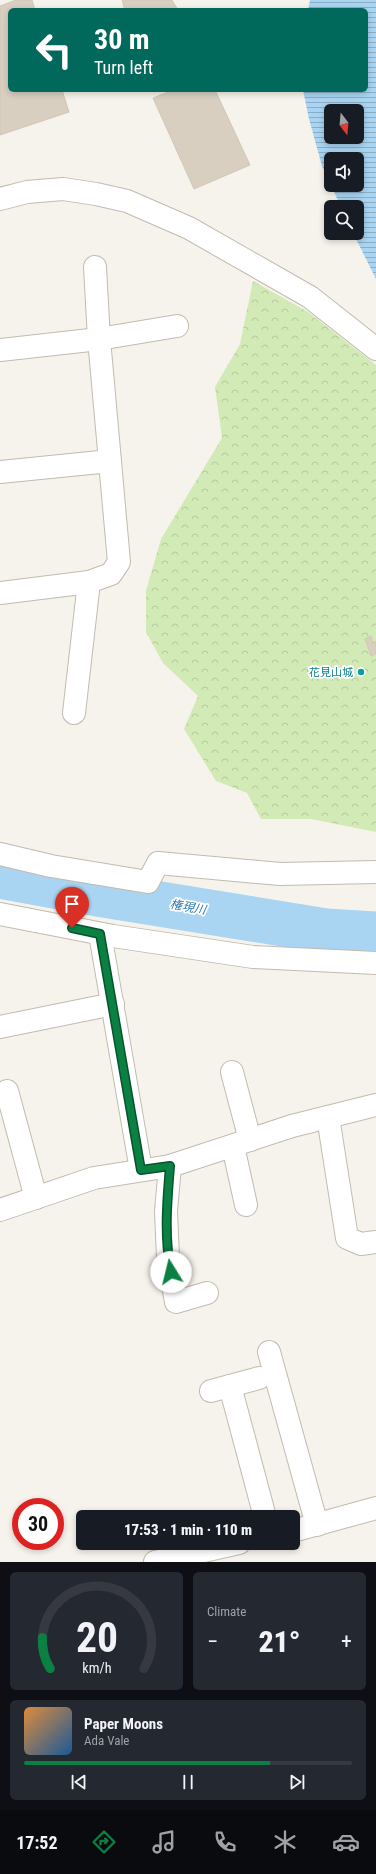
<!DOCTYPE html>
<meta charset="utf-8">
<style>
body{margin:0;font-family:"Roboto Condensed","Noto Sans JP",sans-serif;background:#242831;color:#f1f3f6;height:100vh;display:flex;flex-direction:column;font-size:15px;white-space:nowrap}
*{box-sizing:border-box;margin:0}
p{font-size:13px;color:#9ea1a6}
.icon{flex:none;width:22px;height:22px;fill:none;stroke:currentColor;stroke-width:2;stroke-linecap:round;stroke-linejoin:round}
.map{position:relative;height:1562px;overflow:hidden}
.panel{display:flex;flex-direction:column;gap:10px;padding:10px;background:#0d0f14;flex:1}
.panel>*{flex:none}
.guide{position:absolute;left:8px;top:8px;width:360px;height:84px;border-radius:6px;box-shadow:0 2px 6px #0003;background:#00695c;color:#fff;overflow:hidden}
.needle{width:26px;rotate:164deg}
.tools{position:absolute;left:324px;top:104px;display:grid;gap:8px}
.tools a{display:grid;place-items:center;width:40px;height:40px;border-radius:6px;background:#171b24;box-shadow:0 2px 6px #0003;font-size:20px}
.speed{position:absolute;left:12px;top:1498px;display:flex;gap:8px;font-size:20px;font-weight:700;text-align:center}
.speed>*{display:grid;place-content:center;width:52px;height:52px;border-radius:50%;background:#171b24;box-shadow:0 2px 6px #0003;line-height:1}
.speed .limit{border:6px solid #d22;background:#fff;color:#111}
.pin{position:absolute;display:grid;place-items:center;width:34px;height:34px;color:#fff;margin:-41px -17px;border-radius:50% 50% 50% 0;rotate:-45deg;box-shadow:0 0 4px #0007}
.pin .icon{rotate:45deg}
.me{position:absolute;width:44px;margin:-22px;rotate:351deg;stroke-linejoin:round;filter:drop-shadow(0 0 3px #0008)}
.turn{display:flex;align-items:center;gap:14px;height:84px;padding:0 20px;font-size:18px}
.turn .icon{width:52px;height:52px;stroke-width:2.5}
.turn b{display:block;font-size:28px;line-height:34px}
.big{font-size:30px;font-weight:800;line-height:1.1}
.panel .tile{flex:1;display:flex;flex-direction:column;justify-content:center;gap:6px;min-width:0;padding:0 14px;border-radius:6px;background:#242831}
.panel .dial{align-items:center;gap:0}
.dial svg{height:104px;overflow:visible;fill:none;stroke:#363941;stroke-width:7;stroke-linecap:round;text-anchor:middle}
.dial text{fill:#f1f3f6;stroke:none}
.song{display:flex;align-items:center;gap:12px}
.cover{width:48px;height:48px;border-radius:6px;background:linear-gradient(135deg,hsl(30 70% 55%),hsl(210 70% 35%))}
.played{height:4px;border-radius:2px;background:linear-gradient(90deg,#0b8043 75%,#363941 75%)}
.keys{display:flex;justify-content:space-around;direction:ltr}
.heat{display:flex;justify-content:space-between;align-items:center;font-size:22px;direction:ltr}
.panel .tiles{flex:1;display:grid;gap:10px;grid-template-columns:1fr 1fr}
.tile:last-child{grid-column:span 2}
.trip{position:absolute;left:76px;top:1510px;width:224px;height:40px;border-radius:6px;background:#171b24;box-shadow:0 2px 6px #0003;font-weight:800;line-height:40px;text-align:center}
.tabs{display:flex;height:64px;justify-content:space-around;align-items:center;background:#090b0e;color:#9ea1a6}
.tabs .icon{width:28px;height:28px}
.tabs .current{color:#0b8043}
.tabs b{font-size:18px;color:#f1f3f6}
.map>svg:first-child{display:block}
.forest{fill:url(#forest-crowns)}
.water{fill:url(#water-rules);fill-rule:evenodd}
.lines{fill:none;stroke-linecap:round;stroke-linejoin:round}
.river{stroke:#a9d4f2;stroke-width:45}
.building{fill:#d8cfc1;stroke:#d3c7b4}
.street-casing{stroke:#c2bbae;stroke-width:24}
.street{stroke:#fff;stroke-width:22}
.route-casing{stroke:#07532c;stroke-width:10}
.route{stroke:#0b8043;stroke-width:7}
.culture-dot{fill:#0f9aa8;stroke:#fff;stroke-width:1.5}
.labels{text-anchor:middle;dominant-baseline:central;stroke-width:3.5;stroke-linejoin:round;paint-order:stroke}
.culture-label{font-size:11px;fill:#0d838f;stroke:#fff;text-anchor:end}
.water-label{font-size:12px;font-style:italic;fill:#2e7ab2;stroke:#fff}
</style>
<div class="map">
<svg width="376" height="1562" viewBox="0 0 376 1562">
<defs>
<pattern id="forest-crowns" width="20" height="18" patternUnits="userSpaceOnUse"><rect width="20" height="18" fill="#d2eab5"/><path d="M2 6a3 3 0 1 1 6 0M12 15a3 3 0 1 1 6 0" fill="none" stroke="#b6ca9c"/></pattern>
<pattern id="water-rules" width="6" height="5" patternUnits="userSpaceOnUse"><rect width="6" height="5" fill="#a9d4f2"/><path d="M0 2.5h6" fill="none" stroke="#8caec5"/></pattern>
</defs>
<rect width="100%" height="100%" fill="#f6f3ec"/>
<path class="forest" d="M253,281l55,31 68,53v467l-65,-13h-50l-14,-26 -31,-12 -32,-52 14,-33 -35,-33 -17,-31v-41l15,-52 61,-101 -7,-51 25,-43z"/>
<path class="water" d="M310,0h66v279l-23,-46h4v-26h-16l-19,-41 -13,-47 -6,-29h63v-80h-58zM331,111h26v26h-26zM331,159h26v26h-26z"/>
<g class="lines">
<path class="river" d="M0,876l98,18 228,37 50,3"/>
</g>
<g class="building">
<path d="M16,0h16l3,10h-25v80h52l7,22 -69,23v-129z"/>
<path d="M122,0h50l6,10h-53z"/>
<path d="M171,90h44l35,75 -56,24 -41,-91 18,-7z"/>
<path d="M371,636l2,8 3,-2v12l-5,2 -6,-17z"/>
</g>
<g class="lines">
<g class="street-casing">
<g id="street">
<path d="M0,199l27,-7 36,-3 33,5 31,7 62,27 121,69 66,52"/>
<path d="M95,267l4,72 78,-13"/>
<path d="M0,350l99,-11 20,223 -8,12 -22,8 -89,11"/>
<path d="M0,472l110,-11"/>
<path d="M74,713l15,-131"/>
<path d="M0,854l51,12 97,16 10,-19 122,11 96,-2"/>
<path d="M0,914l113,22 140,21 123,6"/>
<path d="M100,934l41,236"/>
<path d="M0,1027l113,-23"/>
<path d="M232,1072l18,68"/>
<path d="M7,1091l29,107"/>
<path d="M328,1117l19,121 14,6 15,-2"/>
<path d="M233,1146l13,59"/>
<path d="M170,1166l-4,45 2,47 8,44 31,-9"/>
<path d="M0,1210l94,-32 76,-12 122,-40 84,-21"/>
<path d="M269,1352l48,173"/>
<path d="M230,1386l35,131"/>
<path d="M211,1391l48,-13"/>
<path d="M293,1531l83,-23"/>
<path d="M155,1562l84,-19"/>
</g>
</g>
<use href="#street" class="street"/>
</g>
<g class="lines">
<g class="route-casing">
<path id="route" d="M72,928l28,6 41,236 29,-4c-3,36 -6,71 1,106"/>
</g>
<use href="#route" class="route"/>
</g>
<circle class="culture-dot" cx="361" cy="672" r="4"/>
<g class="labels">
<g class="culture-label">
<text x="353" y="672">花見山城</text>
</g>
<g class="water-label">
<text transform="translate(188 907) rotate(10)">権現川</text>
</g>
</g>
</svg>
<div class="tools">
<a><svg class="needle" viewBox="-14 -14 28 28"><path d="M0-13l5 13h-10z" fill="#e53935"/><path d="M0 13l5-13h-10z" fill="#9ea1a6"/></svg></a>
<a><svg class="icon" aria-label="sound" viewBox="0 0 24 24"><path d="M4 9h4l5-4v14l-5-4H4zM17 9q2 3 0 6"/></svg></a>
<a><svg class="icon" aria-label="search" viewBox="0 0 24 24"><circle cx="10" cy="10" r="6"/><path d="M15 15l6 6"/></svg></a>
</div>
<div class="speed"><div class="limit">30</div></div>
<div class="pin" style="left:72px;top:928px;background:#d93025"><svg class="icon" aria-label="arrive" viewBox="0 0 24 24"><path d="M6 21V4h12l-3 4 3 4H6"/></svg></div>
<svg class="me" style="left:171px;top:1272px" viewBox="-20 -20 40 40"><circle r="19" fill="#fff"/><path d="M0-13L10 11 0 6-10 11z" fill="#0b8043"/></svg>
<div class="trip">17:53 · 1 min · 110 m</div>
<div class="guide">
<div class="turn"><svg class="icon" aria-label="left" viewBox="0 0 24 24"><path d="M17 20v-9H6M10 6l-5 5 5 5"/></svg><div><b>30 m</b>Turn left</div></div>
</div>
</div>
<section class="panel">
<div class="tiles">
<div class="tile dial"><svg viewBox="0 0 100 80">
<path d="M14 69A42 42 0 1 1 86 69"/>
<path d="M14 69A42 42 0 0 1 8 45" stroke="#0b8043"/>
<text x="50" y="56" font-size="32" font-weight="700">20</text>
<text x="50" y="72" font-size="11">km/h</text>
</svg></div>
<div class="tile"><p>Climate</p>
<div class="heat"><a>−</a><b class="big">21°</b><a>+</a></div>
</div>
<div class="tile">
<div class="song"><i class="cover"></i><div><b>Paper Moons</b><p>Ada Vale</p></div></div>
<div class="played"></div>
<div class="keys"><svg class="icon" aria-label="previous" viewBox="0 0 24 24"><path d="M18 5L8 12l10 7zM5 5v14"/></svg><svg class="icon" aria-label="pause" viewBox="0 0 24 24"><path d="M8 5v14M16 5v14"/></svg><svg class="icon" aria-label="next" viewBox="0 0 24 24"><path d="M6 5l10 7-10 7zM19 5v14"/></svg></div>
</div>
</div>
</section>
<nav class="tabs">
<b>17:52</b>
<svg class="icon current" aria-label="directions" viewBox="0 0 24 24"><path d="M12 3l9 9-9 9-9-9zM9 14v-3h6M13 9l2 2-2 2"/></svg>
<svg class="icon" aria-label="music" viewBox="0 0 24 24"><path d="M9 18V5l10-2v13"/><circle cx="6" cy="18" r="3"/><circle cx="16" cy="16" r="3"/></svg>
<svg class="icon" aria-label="phone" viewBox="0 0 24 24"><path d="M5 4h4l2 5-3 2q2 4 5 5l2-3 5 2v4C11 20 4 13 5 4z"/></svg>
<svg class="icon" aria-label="climate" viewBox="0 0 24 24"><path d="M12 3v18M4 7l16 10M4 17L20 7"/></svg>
<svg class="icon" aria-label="car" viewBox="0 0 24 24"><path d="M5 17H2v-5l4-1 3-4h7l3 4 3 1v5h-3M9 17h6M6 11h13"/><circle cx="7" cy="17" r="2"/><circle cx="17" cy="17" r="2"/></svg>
</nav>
